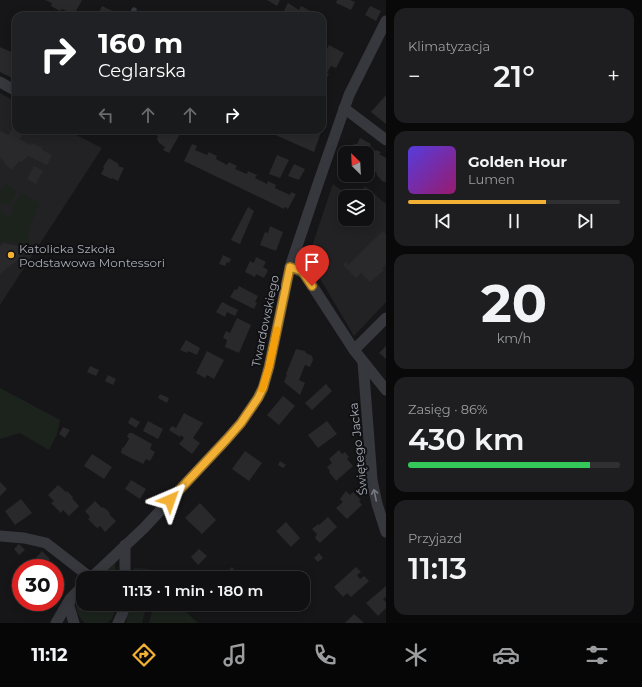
<!DOCTYPE html>
<html lang="pl">
<meta charset="utf-8">
<style>
body{margin:0;font-family:Montserrat,sans-serif;background:#1e1e20;color:#f1f3f6;height:100vh;display:flex;flex-direction:column;font-size:15px;white-space:nowrap}
*{box-sizing:border-box;margin:0}
p{font-size:13px;color:#9c9d9f}
.icon{flex:none;width:22px;height:22px;fill:none;stroke:currentColor;stroke-width:2;stroke-linecap:round;stroke-linejoin:round}
.map{position:relative;flex:1;overflow:hidden}
.panel{display:flex;flex-direction:column;gap:8px;padding:8px;background:#09090a;width:256px}
.panel>*{flex:none}
.top-card{position:absolute;left:12px;top:12px;width:314px;height:122px;border-radius:12px;box-shadow:0 2px 10px #0003,0 0 0 1px #303032;background:#202124;color:#fff;overflow:hidden}
.needle{width:26px;rotate:336deg}
.fabs{position:absolute;left:338px;top:146px;display:grid;gap:8px}
.fabs a{display:grid;place-items:center;width:36px;height:36px;border-radius:8px;background:#101012;box-shadow:0 2px 10px #0003,0 0 0 1px #303032;font-size:20px}
.speed{position:absolute;left:12px;top:559px;display:flex;gap:8px;font-size:20px;font-weight:700;text-align:center}
.speed>*{display:grid;place-content:center;width:52px;height:52px;border-radius:50%;background:#101012;box-shadow:0 2px 10px #0003,0 0 0 1px #303032;line-height:1}
.speed .limit{border:6px solid #d22;background:#fff;color:#111}
.pin{position:absolute;display:grid;place-items:center;width:34px;height:34px;color:#fff;margin:-41px -17px;border-radius:50% 50% 50% 0;rotate:-45deg;box-shadow:0 0 4px #0007}
.pin .icon{rotate:45deg}
.me{position:absolute;width:44px;margin:-22px;rotate:43deg;stroke-linejoin:round;filter:drop-shadow(0 0 3px #0008)}
.turn{display:flex;align-items:center;gap:14px;height:84px;padding:0 20px;font-size:18px}
.turn .icon{width:52px;height:52px;stroke-width:2.5}
.turn b{display:block;font-size:28px;line-height:34px}
.lanes{display:flex;align-items:center;height:38px;padding:0 20px;background:#0003;justify-content:center;gap:20px;direction:ltr}
.lanes .off{opacity:.35}
.big{font-size:30px;font-weight:600;line-height:1.1}
.panel .widget{flex:1;display:flex;flex-direction:column;justify-content:center;gap:6px;min-width:0;padding:0 14px;border-radius:12px;background:#1e1e20}
.panel .dial{align-items:center;gap:0}
.dial b{font-size:52px;line-height:1}
.song{display:flex;align-items:center;gap:12px}
.cover{width:48px;height:48px;border-radius:6px;background:linear-gradient(135deg,hsl(250 70% 55%),hsl(320 70% 35%))}
.played{height:4px;border-radius:2px;background:linear-gradient(90deg,#f2b134 65%,#303032 65%)}
.keys{display:flex;justify-content:space-around;direction:ltr}
.heat{display:flex;justify-content:space-between;align-items:center;font-size:22px;direction:ltr}
.charge{height:6px;border-radius:3px;background:linear-gradient(90deg,#34c759 86%,#303032 0)}
.trip{position:absolute;left:76px;top:571px;width:234px;height:40px;border-radius:12px;background:#101012;box-shadow:0 2px 10px #0003,0 0 0 1px #303032;font-weight:600;line-height:40px;text-align:center}
.dock{display:flex;height:64px;justify-content:space-around;align-items:center;background:#060607;color:#9c9d9f}
.dock .icon{width:28px;height:28px}
.dock .active{color:#f2b134}
.dock b{font-size:18px;color:#f1f3f6}
main{display:flex;flex:1;min-height:0}
.map>svg:first-child{display:block}
.built{fill:#222225}
.green{fill:#1c231d}
.building{fill:#29292c}
.lines{fill:none;stroke-linecap:round;stroke-linejoin:round}
.lane{stroke:#37383d;stroke-width:5.5}
.street{stroke:#37383d;stroke-width:11}
.oneway{stroke:#757881}
.route-casing{stroke:#9d7322;stroke-width:10}
.route{stroke:#f2b134;stroke-width:7}
.slow{stroke:#f59e0b;stroke-width:7}
.poi-dot{fill:#f2b134;stroke:#111113;stroke-width:1.5}
.labels{text-anchor:middle;dominant-baseline:central;stroke-width:4;stroke-linejoin:round;paint-order:stroke}
.poi-label{font-size:12px;fill:#a8adb8;stroke:#111113;text-anchor:start}
.street-label{font-size:12px;fill:#a8adb8;stroke:#111113}
</style>
<main>
<div class="map">
<svg width="386" height="623" viewBox="0 0 386 623">
<rect width="100%" height="100%" fill="#161618"/>
<g class="built">
<path d="M0,93l16,9v28h50l36,18 -102,157z"/>
<path d="M333,184l18,13h-6v22h22v-22h-10l8,-11 21,18v98l-32,34 -46,-78z"/>
</g>
<g class="green">
<path d="M6,184l12,7 -9,13 -6,-1 -3,4v-17h1z"/>
<path d="M21,193l16,9 2,4 -10,23v20l-9,-2 1,-2 -19,-4 -2,2v-34l1,3 3,3 5,1 4,-4 -1,-6z"/>
<path d="M0,388l60,32 -3,14 -8,16 -29,-17 -20,6z"/>
<path d="M115,559l1,19h-19z"/>
<path d="M134,568l15,1 2,9h-18z"/>
<path d="M83,592v12h33c-1,8 -2,15 -9,19h-22c-10,-9 -12,-21 -2,-31z"/>
<path d="M130,604h17l-5,19h-16z"/>
<path d="M154,604h24l20,19h-49z"/>
</g>
<g class="building">
<path d="M45,0h37l-8,15 -12,-6 -2,2 -9,-5 1,-3z"/>
<path d="M267,0h13l-3,6z"/>
<path d="M337,0h13l5,2 -4,8 -15,-7z"/>
<path d="M288,3l11,7 2,-4 11,6 -2,4h-18l-8,-5z"/>
<path d="M102,6l17,8 -1,2h-21z"/>
<path d="M370,6l11,5 -5,10 -11,-6z"/>
<path d="M149,11l9,5h-12z"/>
<path d="M318,13l8,5 -4,7v-9h-5z"/>
<path d="M329,45l15,8 -8,15 -5,-2 -4,7 2,1 -3,5 -4,-2v-18z"/>
<path d="M0,47l16,7 -2,3 2,1v22l-16,-8z"/>
<path d="M386,95v29l-15,-12z"/>
<path d="M322,105l5,2 -3,10h-2z"/>
<path d="M12,128l10,4 -1,2h2l-1,3 -3,2 12,6 1,-2 7,3 3,2v2l10,5 -5,10 -19,-9 -7,6 -2,-1 -1,2 -7,7 -11,-13v-26l9,4z"/>
<path d="M155,130h16l9,4 -11,19 -6,-3 2,-3 -6,-4 -2,-4 1,-3 -5,-2z"/>
<path d="M264,130h35l5,2v-2h12l5,2 -7,20z"/>
<path d="M360,138l11,6 -2,4 6,3 1,-1 5,2 -2,2 7,4v25l-2,-2 -1,1 -7,-8 1,-1 -4,-3 -1,2 -5,-3v-16h-16l2,-3 -1,-2v-3l3,-1h2z"/>
<path d="M192,144l5,2 -2,4 12,5 2,-3 8,4 -1,3 11,6 2,-3 8,4 -2,3 12,5 1,-3 9,4 -2,3 12,6 1,-3 8,4 -1,3 15,7 1,-3 5,2 -8,15 -3,-2 -1,2 -100,-48z"/>
<path d="M277,155l12,5 -9,18 -11,-4z"/>
<path d="M109,158l10,6 -1,2 6,2 -6,13 -6,-3 -1,1 -10,-5 3,-6 -1,-1z"/>
<path d="M294,164l11,5 -6,11 -11,-4z"/>
<path d="M34,166l9,5 -7,13 -9,-5z"/>
<path d="M365,188l5,4 -4,5h-6l-1,-1z"/>
<path d="M248,207l6,4 -14,33 -9,-4z"/>
<path d="M270,226l13,6 -7,19 -16,-6 5,-13 3,1z"/>
<path d="M383,231l3,3v30l-4,4 2,2 -14,12 -9,-9 -5,5 -13,-13 3,-3 2,3z"/>
<path d="M3,243l16,3 -2,3 10,2 -8,8 -19,15v-28z"/>
<path d="M223,255l8,4 -2,4 -2,-1 -2,4 -6,-2z"/>
<path d="M256,257l10,5 -3,5 5,3 -4,8 -8,-4 -1,3 -10,-5 5,-11 4,2z"/>
<path d="M239,286l19,10 -3,6 2,1 -3,6 -24,-12 5,-8 2,1z"/>
<path d="M222,302l16,8 -3,6 -8,-4 -2,5 -9,-5z"/>
<path d="M237,318l14,7 -12,28 -14,-6 2,-7 -4,-2 3,-7 4,2z"/>
<path d="M186,340l14,8 -3,7 -9,-4 -1,2 -7,-3z"/>
<path d="M386,346v13l-7,-6z"/>
<path d="M296,349l9,2 1,2 6,3 1,4 -3,7 -5,-2 -6,15 6,3 -5,12 -16,-13 3,-7 -1,-1z"/>
<path d="M207,351l17,9 -10,19 -7,-4 -2,3 -9,-5z"/>
<path d="M90,366l9,4 -3,6 -9,-4z"/>
<path d="M108,375l8,4 -3,6 -8,-4z"/>
<path d="M326,384l6,7 -20,19 -7,-7z"/>
<path d="M160,394l9,4 -2,5 -9,-5z"/>
<path d="M283,396l12,10 -16,19 -12,-10z"/>
<path d="M184,413l19,10 -10,15 7,5 -8,11 -13,-10 5,-6 -3,-3 -1,2 -11,-7 3,-4 4,2z"/>
<path d="M131,417l9,5 -4,6 -8,-5z"/>
<path d="M148,421l15,8 -5,10 -15,-8z"/>
<path d="M327,421l10,13 -19,14 -10,-13z"/>
<path d="M63,427l7,3 -5,8 -6,-4z"/>
<path d="M129,433h3l20,11 -2,5 5,3 -5,9 -4,-2 -3,5 -22,-11 1,-5 2,-1 5,-8 -2,-3z"/>
<path d="M339,450l3,4 3,-2 4,5 -2,2 6,7 -17,15 -7,-9 1,-1 -3,-4 5,-4 -3,-4z"/>
<path d="M245,451l17,12 -13,18 -17,-12z"/>
<path d="M92,454l20,13 -8,12 -20,-13z"/>
<path d="M280,461l6,4 -3,3 -5,-3z"/>
<path d="M131,480l15,9 -6,10 -15,-10z"/>
<path d="M0,482l7,7 -7,7z"/>
<path d="M58,485l8,7 1,-1 6,6 -1,1 7,8 -10,10 -6,-6 -2,3 -10,-10 3,-2 -6,-6z"/>
<path d="M346,491l4,4 3,-3 8,8 -2,1 3,4 -15,14 -11,-11 7,-6 -3,-3z"/>
<path d="M21,499l11,14 -17,12 -10,-14z"/>
<path d="M95,501l7,7 1,-1 4,3 3,3 -1,1 7,7 -11,11 -5,-6 -3,2 -9,-9 2,-2 -5,-6z"/>
<path d="M200,503l16,17 -14,14 -17,-16z"/>
<path d="M328,517l9,10 -17,16 -5,-5 2,-4 -5,-5 6,-5 1,1z"/>
<path d="M286,522l14,16 -9,9 -15,-16z"/>
<path d="M19,544l6,6 -6,5 -5,-6z"/>
<path d="M199,549l8,7 -9,9 -7,-8z"/>
<path d="M42,551l8,8 -8,8 1,1h-14l-1,-1z"/>
<path d="M319,553l4,5 -5,4 -4,-4z"/>
<path d="M232,567l5,6 5,5h-21z"/>
<path d="M356,567l5,5 -4,3 3,4 4,-3 5,5 -18,16 -4,-4 -4,4 -9,-10z"/>
<path d="M57,575l9,9 -11,11v-18z"/>
<path d="M17,582l3,3 -6,6 -4,-5 2,-3 2,2z"/>
<path d="M386,586v11l-3,2 3,3v6l-8,8 -12,-13z"/>
<path d="M21,588v11l-5,-6z"/>
<path d="M354,614l10,9h-19z"/>
</g>
<g class="lines">
<path class="lane" d="M132,16l2,-6"/>
<g class="street">
<path d="M0,82l16,9"/>
<path d="M344,108l42,32"/>
<path d="M290,267l14,6 50,77 32,40"/>
<path d="M354,350l32,-32"/>
<path d="M363,362l9,118 5,24 9,28"/>
<path d="M0,536l24,2 22,5 45,35"/>
<path d="M91,578l53,-50 83,-89 14,-16 17,-25 5,-10 6,-21 21,-100 29,-86 30,-86 37,-74"/>
<path d="M125,578v-33"/>
<path d="M70,600l-1,6 5,17"/>
<path d="M56,623l14,-24 13,-13"/>
<path d="M118,623l5,-11 1,-8"/>
</g>
</g>
<defs><path id="oneway-shaft" d="M-6 0H5M1.5-3L5.5 0L1.5 3" fill="none" stroke-width="1.6" stroke-linecap="round" stroke-linejoin="round"/></defs>
<use class="oneway" href="#oneway-shaft" transform="translate(375 495) rotate(-102)"/>
<g class="lines">
<g class="route-casing">
<path id="route" d="M170,500l57,-61 14,-16 17,-25 5,-10 6,-21 21,-100 12,4 10,15"/>
</g>
<use href="#route" class="route"/>
<path class="slow" d="M262,389l7,-22 8,-37"/>
</g>
<circle class="poi-dot" cx="11" cy="255" r="4"/>
<g class="labels">
<g class="poi-label">
<text x="19" y="248">Katolicka Szkoła<tspan x="19" dy="14">Podstawowa Montessori</tspan></text>
</g>
<g class="street-label">
<text transform="translate(265 321) rotate(-78)">Twardowskiego</text>
<text transform="translate(358 449) rotate(-96)">Świętego Jacka</text>
</g>
</g>
</svg>
<div class="fabs">
<a><svg class="needle" viewBox="-14 -14 28 28"><path d="M0-13l5 13h-10z" fill="#e53935"/><path d="M0 13l5-13h-10z" fill="#9c9d9f"/></svg></a>
<a><svg class="icon" aria-label="layers" viewBox="0 0 24 24"><path d="M12 4l9 5-9 5-9-5zM3 14l9 5 9-5"/></svg></a>
</div>
<div class="speed"><div class="limit">30</div></div>
<div class="pin" style="left:312px;top:286px;background:#d93025"><svg class="icon" aria-label="arrive" viewBox="0 0 24 24"><path d="M6 21V4h12l-3 4 3 4H6"/></svg></div>
<svg class="me" style="left:170px;top:500px" viewBox="-20 -20 40 40"><path d="M0-17L14 15 0 8-14 15z" fill="#f2b134" stroke="#fff" stroke-width="4"/></svg>
<div class="trip">11:13 · 1 min · 180 m</div>
<div class="top-card">
<div class="turn"><svg class="icon" aria-label="right" viewBox="0 0 24 24"><path d="M7 20v-9h11M14 6l5 5-5 5"/></svg><div><b>160 m</b>Ceglarska</div></div>
<div class="lanes"><svg class="icon off" aria-label="left" viewBox="0 0 24 24"><path d="M17 20v-9H6M10 6l-5 5 5 5"/></svg><svg class="icon off" aria-label="ahead" viewBox="0 0 24 24"><path d="M12 20V5M6 11l6-6 6 6"/></svg><svg class="icon off" aria-label="ahead" viewBox="0 0 24 24"><path d="M12 20V5M6 11l6-6 6 6"/></svg><svg class="icon" aria-label="right" viewBox="0 0 24 24"><path d="M7 20v-9h11M14 6l5 5-5 5"/></svg></div>
</div>
</div>
<section class="panel">
<div class="widget"><p>Klimatyzacja</p>
<div class="heat"><a>−</a><b class="big">21°</b><a>+</a></div>
</div>
<div class="widget">
<div class="song"><i class="cover"></i><div><b>Golden Hour</b><p>Lumen</p></div></div>
<div class="played"></div>
<div class="keys"><svg class="icon" aria-label="previous" viewBox="0 0 24 24"><path d="M18 5L8 12l10 7zM5 5v14"/></svg><svg class="icon" aria-label="pause" viewBox="0 0 24 24"><path d="M8 5v14M16 5v14"/></svg><svg class="icon" aria-label="next" viewBox="0 0 24 24"><path d="M6 5l10 7-10 7zM19 5v14"/></svg></div>
</div>
<div class="widget dial"><b>20</b><p>km/h</p></div>
<div class="widget"><p>Zasięg · 86%</p><b class="big">430 km</b><div class="charge"></div></div>
<div class="widget"><p>Przyjazd</p><b class="big">11:13</b></div>
</section>
</main>
<nav class="dock">
<b>11:12</b>
<svg class="icon active" aria-label="directions" viewBox="0 0 24 24"><path d="M12 3l9 9-9 9-9-9zM9 14v-3h6M13 9l2 2-2 2"/></svg>
<svg class="icon" aria-label="music" viewBox="0 0 24 24"><path d="M9 18V5l10-2v13"/><circle cx="6" cy="18" r="3"/><circle cx="16" cy="16" r="3"/></svg>
<svg class="icon" aria-label="phone" viewBox="0 0 24 24"><path d="M5 4h4l2 5-3 2q2 4 5 5l2-3 5 2v4C11 20 4 13 5 4z"/></svg>
<svg class="icon" aria-label="climate" viewBox="0 0 24 24"><path d="M12 3v18M4 7l16 10M4 17L20 7"/></svg>
<svg class="icon" aria-label="car" viewBox="0 0 24 24"><path d="M5 17H2v-5l4-1 3-4h7l3 4 3 1v5h-3M9 17h6M6 11h13"/><circle cx="7" cy="17" r="2"/><circle cx="17" cy="17" r="2"/></svg>
<svg class="icon" aria-label="filters" viewBox="0 0 24 24"><path d="M4 7h16M4 17h16"/><circle cx="9" cy="7" r="2"/><circle cx="15" cy="17" r="2"/></svg>
</nav>
